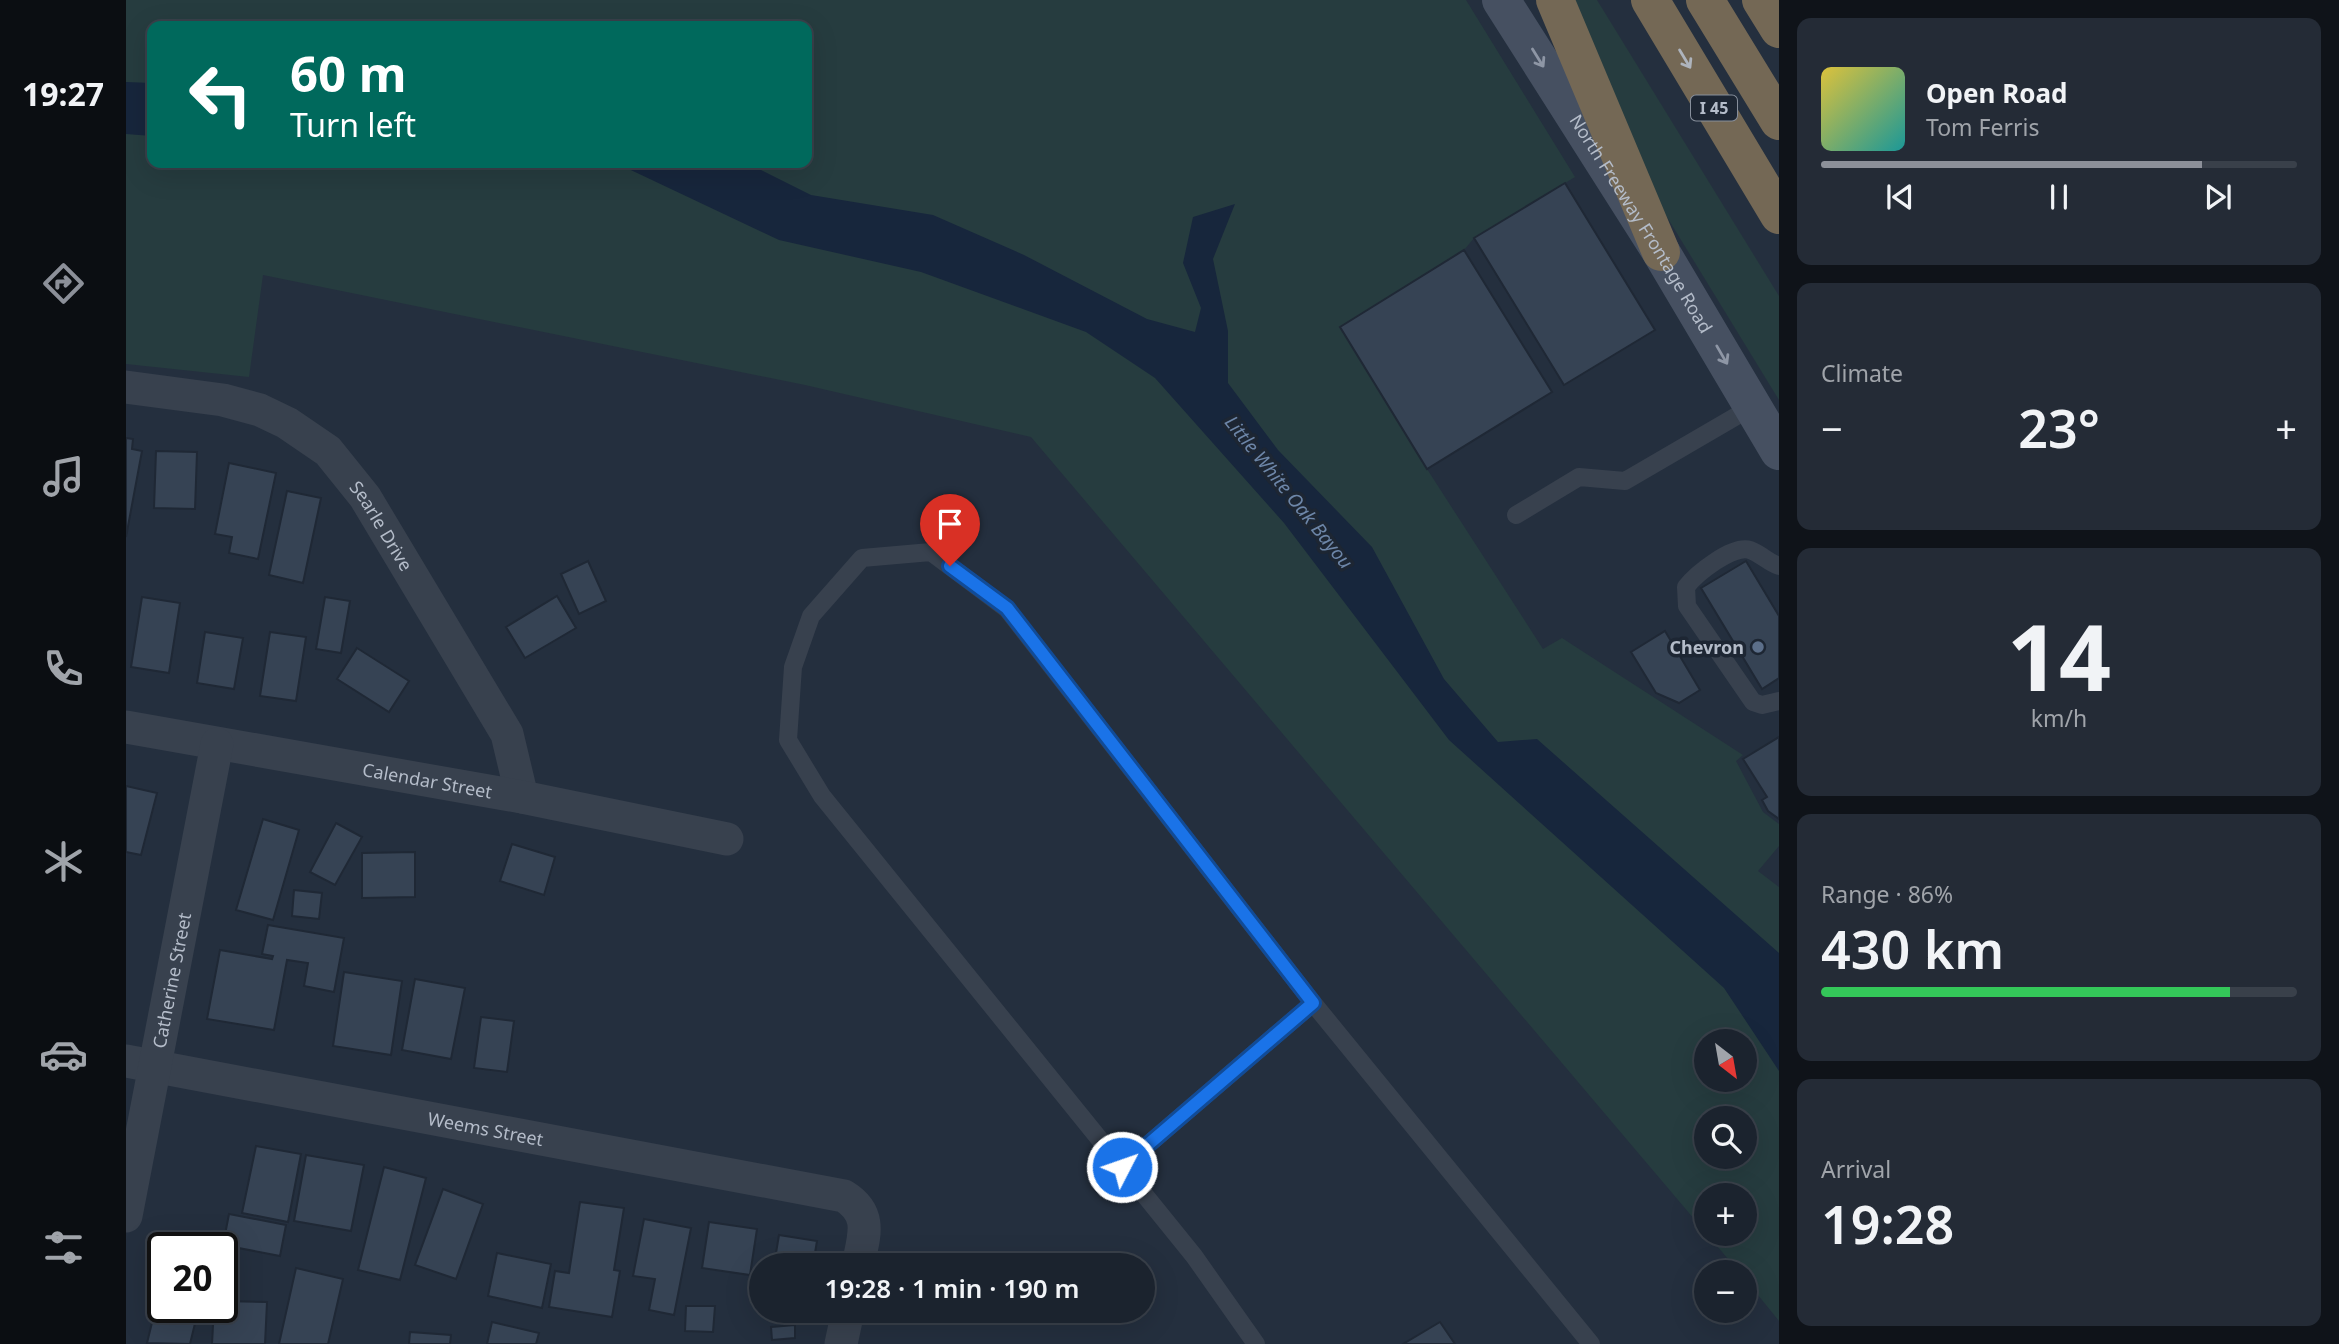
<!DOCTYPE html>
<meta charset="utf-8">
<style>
body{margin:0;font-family:"Noto Sans",sans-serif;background:#242b36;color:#f1f3f6;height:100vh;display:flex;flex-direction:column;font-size:26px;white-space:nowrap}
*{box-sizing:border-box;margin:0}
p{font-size:23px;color:#a0a4aa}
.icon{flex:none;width:38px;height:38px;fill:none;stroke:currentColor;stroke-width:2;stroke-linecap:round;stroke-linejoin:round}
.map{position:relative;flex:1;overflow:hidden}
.details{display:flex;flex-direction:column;gap:18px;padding:18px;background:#0f1319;width:560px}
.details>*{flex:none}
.hud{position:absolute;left:21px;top:21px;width:665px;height:147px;border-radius:14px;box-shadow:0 7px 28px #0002,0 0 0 2px #39404a;background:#00695c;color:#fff;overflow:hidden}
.needle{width:46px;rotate:149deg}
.buttons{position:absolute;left:1568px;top:1029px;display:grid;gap:14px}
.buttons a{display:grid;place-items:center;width:63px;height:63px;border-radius:50%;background:#1b232e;box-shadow:0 7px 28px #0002,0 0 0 2px #39404a;font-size:35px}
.speed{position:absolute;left:21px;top:1232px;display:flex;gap:14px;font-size:35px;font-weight:700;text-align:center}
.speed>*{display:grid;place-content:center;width:91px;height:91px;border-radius:50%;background:#1b232e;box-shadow:0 7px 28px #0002,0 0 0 2px #39404a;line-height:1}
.speed .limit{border:4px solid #111;border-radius:10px;background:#fff;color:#111}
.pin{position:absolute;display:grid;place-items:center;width:60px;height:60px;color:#fff;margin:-72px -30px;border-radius:50% 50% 50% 0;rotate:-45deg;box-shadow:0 0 7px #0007}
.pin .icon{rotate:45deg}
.me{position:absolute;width:77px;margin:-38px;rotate:49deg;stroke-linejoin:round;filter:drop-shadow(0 0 5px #0008)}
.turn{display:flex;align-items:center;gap:24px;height:147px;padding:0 28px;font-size:32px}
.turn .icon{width:91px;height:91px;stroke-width:2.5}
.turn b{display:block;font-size:49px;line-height:60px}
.big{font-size:52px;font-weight:600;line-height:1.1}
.details .widget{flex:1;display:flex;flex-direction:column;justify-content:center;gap:10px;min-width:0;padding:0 24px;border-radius:14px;background:#242b36}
.details .dial{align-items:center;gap:0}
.dial b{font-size:91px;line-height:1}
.song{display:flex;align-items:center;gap:21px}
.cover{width:84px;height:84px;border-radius:10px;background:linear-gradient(135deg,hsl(50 70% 55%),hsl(180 70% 35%))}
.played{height:7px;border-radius:4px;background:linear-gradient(90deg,#8c9099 80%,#39404a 80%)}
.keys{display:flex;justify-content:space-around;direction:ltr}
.heat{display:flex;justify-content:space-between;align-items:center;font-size:38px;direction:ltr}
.charge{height:10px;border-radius:5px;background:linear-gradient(90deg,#34c759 86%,#39404a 0)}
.trip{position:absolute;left:623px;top:1253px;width:406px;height:70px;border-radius:35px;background:#1b232e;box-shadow:0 7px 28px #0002,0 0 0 2px #39404a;font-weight:600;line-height:70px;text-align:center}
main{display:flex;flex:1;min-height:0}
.tab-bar{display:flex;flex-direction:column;width:126px;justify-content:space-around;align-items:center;background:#0b0e12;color:#a0a4aa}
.tab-bar .icon{width:49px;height:49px}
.tab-bar .current{color:#8c9099}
.tab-bar b{font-size:32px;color:#f1f3f6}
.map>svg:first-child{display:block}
.green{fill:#263c3f;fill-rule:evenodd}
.water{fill:#17263c}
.building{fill:#364354;stroke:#1f2835;stroke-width:2}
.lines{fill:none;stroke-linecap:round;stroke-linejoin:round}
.service{stroke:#38414e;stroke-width:18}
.minor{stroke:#38414e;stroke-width:33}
.secondary{stroke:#465061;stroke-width:38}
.motorway{stroke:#746855;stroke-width:38}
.oneway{stroke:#8e96a5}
.oneway2{stroke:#aeb4bd}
.route-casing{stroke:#114b97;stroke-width:18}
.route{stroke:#1a73e8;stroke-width:12}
.service-dot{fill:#5c6f8a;stroke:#1d2633;stroke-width:2.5}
.labels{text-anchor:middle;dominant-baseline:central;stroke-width:7;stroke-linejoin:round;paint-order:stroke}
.shield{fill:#1d2633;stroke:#878f9c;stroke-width:2}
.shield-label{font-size:16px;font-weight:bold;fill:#b4bcc9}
.street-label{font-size:18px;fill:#b4bcc9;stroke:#1d2633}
.poi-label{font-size:18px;font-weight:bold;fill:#b4bcc9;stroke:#1d2633;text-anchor:end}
.water-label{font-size:19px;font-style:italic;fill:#6d86a8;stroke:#1d2633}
</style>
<main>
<nav class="tab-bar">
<b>19:27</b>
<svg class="icon current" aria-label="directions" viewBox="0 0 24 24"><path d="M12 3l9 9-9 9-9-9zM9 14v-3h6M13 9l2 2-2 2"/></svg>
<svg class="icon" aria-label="music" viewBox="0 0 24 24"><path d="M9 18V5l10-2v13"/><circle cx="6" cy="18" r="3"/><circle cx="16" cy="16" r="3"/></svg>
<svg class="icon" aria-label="phone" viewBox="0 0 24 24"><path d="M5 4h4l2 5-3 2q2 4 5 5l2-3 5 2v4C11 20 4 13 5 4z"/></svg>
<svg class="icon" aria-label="climate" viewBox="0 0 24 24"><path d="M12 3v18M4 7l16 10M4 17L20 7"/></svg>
<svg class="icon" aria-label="car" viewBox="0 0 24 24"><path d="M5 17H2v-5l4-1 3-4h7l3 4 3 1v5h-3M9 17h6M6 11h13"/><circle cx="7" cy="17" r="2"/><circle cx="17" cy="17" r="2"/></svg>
<svg class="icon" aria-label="filters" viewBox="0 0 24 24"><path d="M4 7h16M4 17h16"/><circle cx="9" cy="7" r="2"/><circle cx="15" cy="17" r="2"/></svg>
</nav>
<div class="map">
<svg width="1653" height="1344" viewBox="0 0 1653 1344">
<rect width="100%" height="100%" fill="#242f3e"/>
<g class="green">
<path d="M0,0h1340l109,177 -101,61 -10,12 -123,77 86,142 116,180 19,-11 181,117 -7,6 27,51 16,12v22l-21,25 21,16v434l-34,-42v-7h-6l-32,-38h38v-39h-39v38l-675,-796 -226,-52 -542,-110 -14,102 -123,-13zM26,26h655v137h-655zM1580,1041h39v39h-39zM1580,1118h39v39h-39z"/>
<path d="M1442,0h29l182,296v104l-139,-227z"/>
</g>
<g class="water">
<path d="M0,82l26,1v53l-26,-2z"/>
<path d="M490,163h131l64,32 122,20 91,40 123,64 48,13 6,-24 -18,-45 10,-46 42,-13 -22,55 15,72v52l50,67 94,97 72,132 54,63 39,-3 242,214v118l-55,-83 -275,-248 -165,-217 -129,-145 -69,-46 -165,-60 -142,-32z"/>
</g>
<g class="building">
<path d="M1439,183l90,147 -91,55 -90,-147z"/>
<path d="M1338,250l88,142 -125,77 -87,-142z"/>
<path d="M0,438l7,1 -1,10 10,2 -16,86z"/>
<path d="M30,451l41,1 -2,57 -41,-1z"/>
<path d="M103,463l47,10 -18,86 -29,-6 3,-16 -17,-3z"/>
<path d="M161,491l34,7 -18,85 -34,-8z"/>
<path d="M462,561l18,40 -27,13 -18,-40z"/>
<path d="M1620,561l33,55v62l-17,11 -61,-101z"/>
<path d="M431,596l19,32 -51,30 -19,-31z"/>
<path d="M16,597l38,6 -11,70 -38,-6z"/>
<path d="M199,597l25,4 -9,52 -25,-4z"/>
<path d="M1539,631l35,59 -21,13 -23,-10 -25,-41z"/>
<path d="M79,632l38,6 -9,51 -37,-6z"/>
<path d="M144,632l36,5 -10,64 -36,-5z"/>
<path d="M231,648l52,33 -20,31 -52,-33z"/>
<path d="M1653,737v82l-11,-8 -6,-11 5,-3 -24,-38z"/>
<path d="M0,786l31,7 -16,62 -15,-3z"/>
<path d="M137,819l36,11 -26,90 -37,-10z"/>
<path d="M210,823l26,14 -27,48 -25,-13z"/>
<path d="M386,844l43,13 -11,38 -44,-14z"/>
<path d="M289,852v45l-53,1v-45z"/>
<path d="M168,890l28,3 -3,26 -27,-3z"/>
<path d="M142,925l76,13 -10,54 -30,-6 4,-23 -21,-3 -13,70 -67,-11 13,-69 52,9 1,-3 -11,-2z"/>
<path d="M218,972l58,9 -11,74 -58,-9z"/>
<path d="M289,979l50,9 -14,71 -49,-9z"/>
<path d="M355,1017l33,4 -7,51 -33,-4z"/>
<path d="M130,1146l45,8 -13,68 -46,-9z"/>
<path d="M180,1155l58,10 -13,66 -57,-10z"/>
<path d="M258,1167l42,11 -26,102 -42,-10z"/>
<path d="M317,1189l40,15 -27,75 -41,-14z"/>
<path d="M454,1202l44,6 -10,62 6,1 -8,46 -63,-10 6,-36 14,2z"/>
<path d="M103,1214l57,11 -6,31 -57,-11z"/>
<path d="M518,1219l47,9 -17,87 -25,-5 6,-31 -22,-3z"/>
<path d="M583,1222l48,7 -7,46 -48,-7z"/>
<path d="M653,1235l38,6 -4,24h-39z"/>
<path d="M371,1253l54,11 -9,44 -54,-12z"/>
<path d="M170,1268l47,11 -15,65h-49z"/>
<path d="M35,1286h2v21h36l-9,37 -43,-1z"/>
<path d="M96,1301l45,1 -2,42h-53l2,-37h8z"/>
<path d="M560,1306h29l-2,26 -28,-1z"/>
<path d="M642,1311h39l-1,8 -38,-6z"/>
<path d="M366,1322l47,11 -3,11h-49z"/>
<path d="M1314,1322l15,22h-52z"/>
<path d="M669,1325v13l-23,2 -1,-13z"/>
<path d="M284,1332l41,3 -1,9h-41z"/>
</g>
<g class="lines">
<g class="service">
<path d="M1390,515l63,-38 46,4 127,-74"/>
<path d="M1653,566c-10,-3 -18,-12 -29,-16 -17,-6 -54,24 -64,37l1,19 66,96 9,3 17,-4"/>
<path d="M996,1167l191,-164"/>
<path d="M1130,1344l-62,-88 -372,-460 -34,-56 5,-73 18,-51 51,-58 69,-6 76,57 306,394 278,341"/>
</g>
<g class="minor">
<path id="s1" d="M0,387l97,13 37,10 27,13 41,28 37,46 142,237 15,63"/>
<path id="s2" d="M0,727l396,70 205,42"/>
<path id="s3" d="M0,1061l718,135c29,18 20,40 14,69"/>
<path id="s4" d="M0,1216l91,-472"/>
<path d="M715,1344l7,-33"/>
</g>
<path class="secondary" id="s5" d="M1375,0l160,252 118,199"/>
<g class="motorway">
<path d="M1429,0l106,252"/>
<path d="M1524,0l129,215"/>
<path d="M1579,0l74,121"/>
<path d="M1635,0l18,29"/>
</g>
</g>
<defs><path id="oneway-shaft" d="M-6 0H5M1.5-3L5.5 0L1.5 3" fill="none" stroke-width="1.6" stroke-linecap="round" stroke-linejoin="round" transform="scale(1.75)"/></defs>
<g class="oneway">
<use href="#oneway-shaft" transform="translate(1412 58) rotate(58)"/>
<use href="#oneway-shaft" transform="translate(1596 355) rotate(60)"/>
</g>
<use class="oneway2" href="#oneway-shaft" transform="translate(1559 59) rotate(59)"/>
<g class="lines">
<g class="route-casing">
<path id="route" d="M824,566l57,42 306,395 -191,164"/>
</g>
<use href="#route" class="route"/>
</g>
<circle class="service-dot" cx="1632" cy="647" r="7"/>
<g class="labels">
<rect class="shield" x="1565" y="95.5" width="46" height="25" rx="5"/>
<g class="shield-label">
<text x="1588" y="108">I 45</text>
</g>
<g class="street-label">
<text stroke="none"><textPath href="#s5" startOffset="264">North Freeway Frontage Road</textPath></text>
<text stroke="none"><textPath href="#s1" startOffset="308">Searle Drive</textPath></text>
<text stroke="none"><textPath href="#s2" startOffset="306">Calendar Street</textPath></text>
<text stroke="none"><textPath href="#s4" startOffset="240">Catherine Street</textPath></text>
<text stroke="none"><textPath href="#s3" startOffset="366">Weems Street</textPath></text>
</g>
<g class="poi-label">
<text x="1618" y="647">Chevron</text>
</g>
<g class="water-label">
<text transform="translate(1163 492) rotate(51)">Little White Oak Bayou</text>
</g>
</g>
</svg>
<div class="buttons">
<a><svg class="needle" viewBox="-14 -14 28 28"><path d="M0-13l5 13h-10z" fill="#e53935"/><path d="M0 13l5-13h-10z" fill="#a0a4aa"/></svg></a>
<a><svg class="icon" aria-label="search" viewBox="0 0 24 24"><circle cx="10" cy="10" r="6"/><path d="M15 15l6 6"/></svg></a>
<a>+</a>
<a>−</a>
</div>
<div class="speed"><div class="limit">20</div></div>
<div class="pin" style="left:824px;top:566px;background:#d93025"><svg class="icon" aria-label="arrive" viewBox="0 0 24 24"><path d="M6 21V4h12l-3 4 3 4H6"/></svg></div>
<svg class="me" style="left:996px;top:1167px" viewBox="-20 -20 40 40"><circle r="17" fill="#1a73e8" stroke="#fff" stroke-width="3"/><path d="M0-11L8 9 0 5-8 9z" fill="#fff"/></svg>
<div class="trip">19:28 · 1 min · 190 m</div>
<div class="hud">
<div class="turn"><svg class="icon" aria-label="left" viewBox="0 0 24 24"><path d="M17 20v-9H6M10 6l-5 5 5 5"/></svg><div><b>60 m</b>Turn left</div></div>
</div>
</div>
<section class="details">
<div class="widget">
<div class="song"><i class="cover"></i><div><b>Open Road</b><p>Tom Ferris</p></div></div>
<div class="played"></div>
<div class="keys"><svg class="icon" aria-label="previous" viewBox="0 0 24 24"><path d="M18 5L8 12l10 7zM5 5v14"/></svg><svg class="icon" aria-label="pause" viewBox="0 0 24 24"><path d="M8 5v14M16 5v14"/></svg><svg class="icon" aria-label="next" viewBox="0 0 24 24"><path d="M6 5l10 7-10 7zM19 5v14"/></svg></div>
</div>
<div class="widget"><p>Climate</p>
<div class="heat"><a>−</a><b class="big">23°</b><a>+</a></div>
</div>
<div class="widget dial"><b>14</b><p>km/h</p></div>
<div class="widget"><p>Range · 86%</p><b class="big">430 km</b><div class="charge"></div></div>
<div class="widget"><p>Arrival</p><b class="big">19:28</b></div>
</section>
</main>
